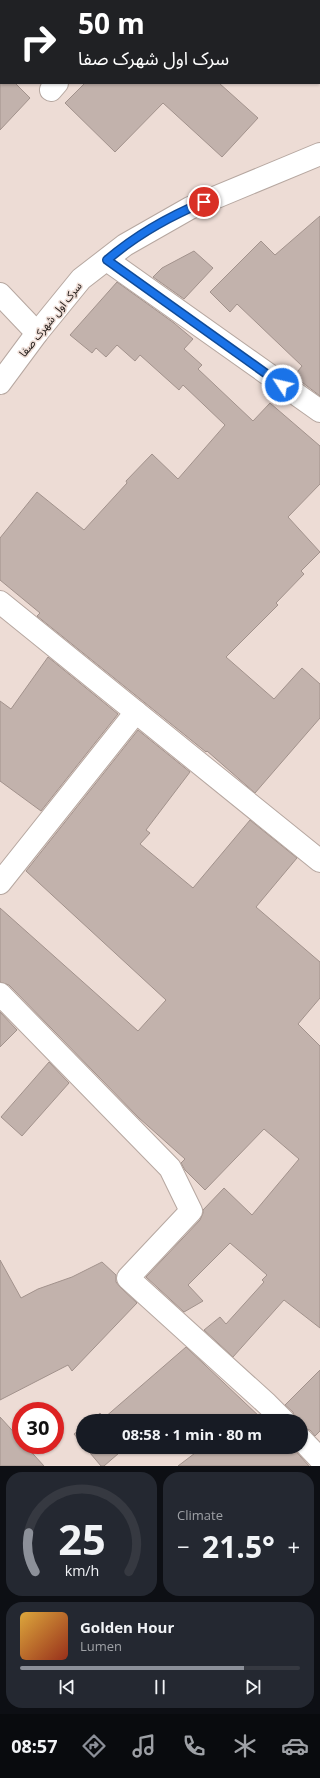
<!DOCTYPE html>
<meta charset="utf-8">
<style>
body{margin:0;font-family:"Open Sans","Noto Sans Arabic",sans-serif;background:#242831;color:#f1f3f6;height:100vh;display:flex;flex-direction:column;font-size:15px;white-space:nowrap}
*{box-sizing:border-box;margin:0}
p{font-size:13px;color:#9ea1a6}
.icon{flex:none;width:22px;height:22px;fill:none;stroke:currentColor;stroke-width:2;stroke-linecap:round;stroke-linejoin:round}
.map{position:relative;height:1466px;overflow:hidden}
.details{display:flex;flex-direction:column;gap:6px;padding:6px;background:#0d0f14;flex:1}
.details>*{flex:none}
.banner{position:absolute;left:0px;top:0px;width:320px;height:84px;box-shadow:0 1px 3px #0004;background:#202124;color:#fff;overflow:hidden}
.speed{position:absolute;left:12px;top:1402px;display:flex;gap:8px;font-size:20px;font-weight:700;text-align:center}
.speed>*{display:grid;place-content:center;width:52px;height:52px;border-radius:50%;background:#171b24;box-shadow:0 1px 3px #0004;line-height:1}
.speed .limit{border:6px solid #d22;background:#fff;color:#111}
.pin{position:absolute;display:grid;place-items:center;width:34px;height:34px;color:#fff;margin:-17px;border:2px solid #fff;border-radius:50%;box-shadow:0 1px 4px #0007}
.me{position:absolute;width:44px;margin:-22px;rotate:305deg;stroke-linejoin:round;filter:drop-shadow(0 0 3px #0008)}
.turn{display:flex;align-items:center;gap:14px;height:84px;padding:0 12px;font-size:18px}
.turn .icon{width:52px;height:52px;stroke-width:2.5}
.turn b{display:block;font-size:28px;line-height:34px}
.big{font-size:30px;font-weight:700;line-height:1.1}
.details .card{flex:1;display:flex;flex-direction:column;justify-content:center;gap:6px;min-width:0;padding:0 14px;border-radius:16px;background:#242831}
.details .dial{align-items:center;gap:0}
.dial svg{height:104px;overflow:visible;fill:none;stroke:#363941;stroke-width:7;stroke-linecap:round;text-anchor:middle}
.dial text{fill:#f1f3f6;stroke:none}
.song{display:flex;align-items:center;gap:12px}
.cover{width:48px;height:48px;border-radius:6px;background:linear-gradient(135deg,hsl(40 70% 55%),hsl(10 70% 35%))}
.played{height:4px;border-radius:2px;background:linear-gradient(90deg,#8c9099 80%,#363941 80%)}
.keys{display:flex;justify-content:space-around;direction:ltr}
.heat{display:flex;justify-content:space-between;align-items:center;font-size:22px;direction:ltr}
.details .tiles{flex:1;display:grid;gap:6px;grid-template-columns:1fr 1fr}
.card:last-child{grid-column:span 2}
.trip{position:absolute;left:76px;top:1414px;width:232px;height:40px;border-radius:20px;background:#171b24;box-shadow:0 1px 3px #0004;font-weight:700;line-height:40px;text-align:center}
.tab-bar{display:flex;height:64px;justify-content:space-around;align-items:center;background:#090b0e;color:#9ea1a6}
.tab-bar .icon{width:28px;height:28px}
.tab-bar .active{color:#8c9099}
.tab-bar b{font-size:18px;color:#f1f3f6}
.map>svg:first-child{display:block}
.building{fill:#c2b2ac;stroke:#a2928c}
.lines{fill:none;stroke-linecap:round;stroke-linejoin:round}
.minor-casing{stroke:#b6a7a0;stroke-width:24}
.minor{stroke:#fff;stroke-width:22}
.route-casing{stroke:#114b97;stroke-width:10}
.route{stroke:#1a73e8;stroke-width:7}
.labels{text-anchor:middle;dominant-baseline:central;stroke-width:3;stroke-linejoin:round;paint-order:stroke}
.street-label{font-size:11px;fill:#1b1613;stroke:#eddcd5}
</style>
<div class="map">
<svg width="320" height="1466" viewBox="0 0 320 1466">
<rect width="100%" height="100%" fill="#eddcd5"/>
<g class="building">
<path d="M0,68l1,15h14l15,15 -30,32z"/>
<path d="M85,83h134l39,35 -36,39 -59,-54 -48,49 -50,-49z"/>
<path d="M320,216v180l-26,-20 8,-10 -65,-62 -7,8 -20,-20 51,-51 14,14z"/>
<path d="M194,251l19,17 -29,31 -31,-22 9,-9z"/>
<path d="M117,282l57,41 19,16 -9,10 18,16 -4,4 55,52 17,-18 50,43v38l-32,33 32,35 -19,19 3,3 -28,29 2,2 -52,52 48,42 28,-31 18,16v34l-65,75 -48,-42 -1,1 -169,-136 3,-3 -40,-33v-42l37,-46 47,38 43,-47 -1,-2 26,-27 26,25 47,-54 -42,-40 -4,5 -39,-35 -5,6 -18,-16 -11,12 -10,-9 -4,5 -22,-18z"/>
<path d="M48,657l70,57 -77,97 -41,-30v-80l11,8z"/>
<path d="M138,730l52,42 -44,58 4,3 -10,11 53,44 57,-68 47,38 -41,49 64,55v36l-22,26 22,22v282l-36,-28 -51,57 -29,-27 16,-13 6,7 38,-42 -2,-2 5,-5 -37,-32 -42,42 15,16 -19,11 -38,-35 54,-57 3,-7v-3l21,-22 28,27 47,-56 -35,-30 -59,61 -20,-20 -4,-7 4,-4 -46,-41 -130,-133 -9,-3v-74l138,123 28,-31 -140,-129z"/>
<path d="M0,1012l17,18 -17,17z"/>
<path d="M49,1062l20,21 -47,53 -21,-19z"/>
<path d="M0,1260l21,38 17,-9 34,-12 30,-15 14,13v7l4,5 17,16 -65,68 -4,-6 -68,35z"/>
<path d="M186,1347l76,72 1,-1 3,3h-175l9,-8 4,5z"/>
<path d="M320,1370v61l-5,5 -5,-6 -9,-3v-6h-5l-3,-9 -8,-7z"/>
<path d="M0,1417l21,23v5h4l19,21h-44z"/>
<path d="M83,1427v18l-9,-11z"/>
<path d="M85,1447h41l-22,19h-3z"/>
<path d="M203,1447h89l17,19h-131z"/>
</g>
<g class="lines">
<g class="minor-casing">
<g id="minor">
<path d="M133,1l1,-1"/>
<path d="M51,90l6,-7"/>
<path d="M107,260l213,151"/>
<path d="M0,294l37,39"/>
<path d="M0,383l37,-50 44,-54 44,-34 65,-37 130,-54"/>
<path d="M0,602l320,259"/>
<path d="M0,883l136,-171"/>
<path d="M0,994l170,174 21,43 -63,67 139,126 17,17"/>
<path d="M301,1439l19,20"/>
</g>
</g>
<use href="#minor" class="minor"/>
</g>
<g class="lines">
<g class="route-casing">
<path id="route" d="M204,202c-34,14 -69,34 -97,58l175,125"/>
</g>
<use href="#route" class="route"/>
</g>
<g class="labels">
<g class="street-label">
<text transform="translate(50 319) rotate(-51)">سرک اول شهرک صفا</text>
</g>
</g>
</svg>
<div class="speed"><div class="limit">30</div></div>
<div class="pin" style="left:204px;top:202px;background:#d93025"><svg class="icon" aria-label="arrive" viewBox="0 0 24 24"><path d="M6 21V4h12l-3 4 3 4H6"/></svg></div>
<svg class="me" style="left:282px;top:385px" viewBox="-20 -20 40 40"><circle r="17" fill="#1a73e8" stroke="#fff" stroke-width="3"/><path d="M0-11L8 9 0 5-8 9z" fill="#fff"/></svg>
<div class="trip">08:58 · 1 min · 80 m</div>
<div class="banner">
<div class="turn"><svg class="icon" aria-label="right" viewBox="0 0 24 24"><path d="M7 20v-9h11M14 6l5 5-5 5"/></svg><div><b>50 m</b>سرک اول شهرک صفا</div></div>
</div>
</div>
<section class="details">
<div class="tiles">
<div class="card dial"><svg viewBox="0 0 100 80">
<path d="M14 69A42 42 0 1 1 86 69"/>
<path d="M14 69A42 42 0 0 1 9 39" stroke="#8c9099"/>
<text x="50" y="56" font-size="32" font-weight="700">25</text>
<text x="50" y="72" font-size="11">km/h</text>
</svg></div>
<div class="card"><p>Climate</p>
<div class="heat"><a>−</a><b class="big">21.5°</b><a>+</a></div>
</div>
<div class="card">
<div class="song"><i class="cover"></i><div><b>Golden Hour</b><p>Lumen</p></div></div>
<div class="played"></div>
<div class="keys"><svg class="icon" aria-label="previous" viewBox="0 0 24 24"><path d="M18 5L8 12l10 7zM5 5v14"/></svg><svg class="icon" aria-label="pause" viewBox="0 0 24 24"><path d="M8 5v14M16 5v14"/></svg><svg class="icon" aria-label="next" viewBox="0 0 24 24"><path d="M6 5l10 7-10 7zM19 5v14"/></svg></div>
</div>
</div>
</section>
<nav class="tab-bar">
<b>08:57</b>
<svg class="icon active" aria-label="directions" viewBox="0 0 24 24"><path d="M12 3l9 9-9 9-9-9zM9 14v-3h6M13 9l2 2-2 2"/></svg>
<svg class="icon" aria-label="music" viewBox="0 0 24 24"><path d="M9 18V5l10-2v13"/><circle cx="6" cy="18" r="3"/><circle cx="16" cy="16" r="3"/></svg>
<svg class="icon" aria-label="phone" viewBox="0 0 24 24"><path d="M5 4h4l2 5-3 2q2 4 5 5l2-3 5 2v4C11 20 4 13 5 4z"/></svg>
<svg class="icon" aria-label="climate" viewBox="0 0 24 24"><path d="M12 3v18M4 7l16 10M4 17L20 7"/></svg>
<svg class="icon" aria-label="car" viewBox="0 0 24 24"><path d="M5 17H2v-5l4-1 3-4h7l3 4 3 1v5h-3M9 17h6M6 11h13"/><circle cx="7" cy="17" r="2"/><circle cx="17" cy="17" r="2"/></svg>
</nav>
